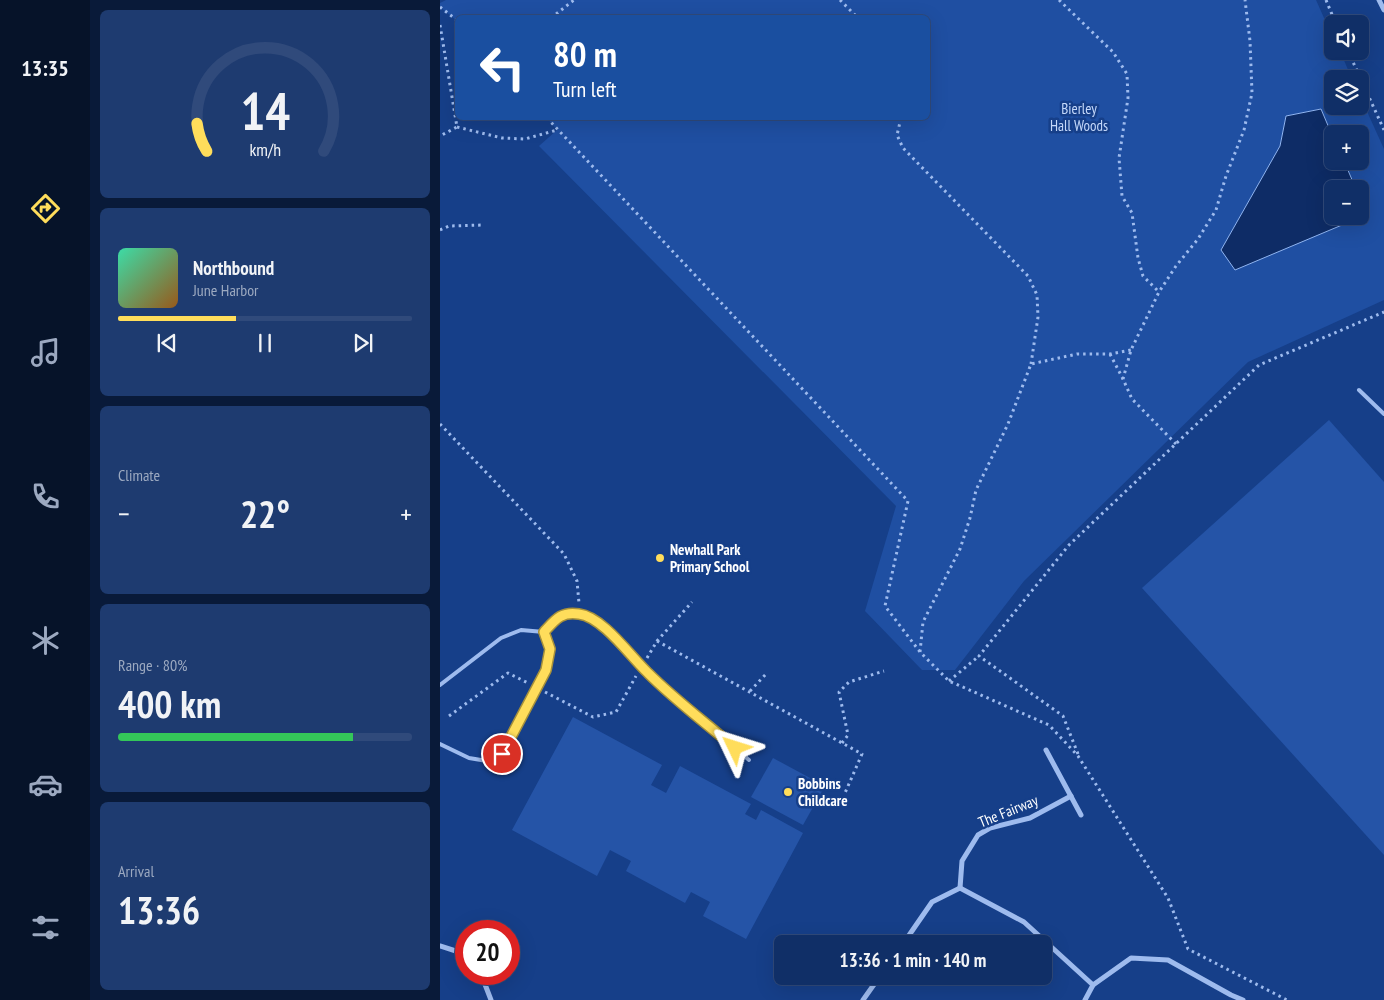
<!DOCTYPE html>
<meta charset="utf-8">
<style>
body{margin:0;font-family:"PT Sans Narrow",sans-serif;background:#1e3b70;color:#f1f3f6;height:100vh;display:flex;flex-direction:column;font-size:19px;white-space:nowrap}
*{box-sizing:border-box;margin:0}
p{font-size:16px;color:#9ca9c0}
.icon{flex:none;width:28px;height:28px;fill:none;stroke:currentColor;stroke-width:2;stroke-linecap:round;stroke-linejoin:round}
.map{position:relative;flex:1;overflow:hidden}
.drawer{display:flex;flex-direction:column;gap:10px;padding:10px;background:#091a39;width:350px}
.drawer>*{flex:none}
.guide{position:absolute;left:15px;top:15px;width:475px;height:105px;border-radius:8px;box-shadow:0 5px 20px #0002,0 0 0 1px #304a7b;background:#1a4fa0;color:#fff;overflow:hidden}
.controls{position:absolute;left:884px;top:15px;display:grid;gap:10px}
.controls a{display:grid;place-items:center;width:45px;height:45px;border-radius:8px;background:#102f67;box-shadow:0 5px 20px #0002,0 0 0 1px #304a7b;font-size:25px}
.speed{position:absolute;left:15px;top:920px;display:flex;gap:10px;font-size:25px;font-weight:700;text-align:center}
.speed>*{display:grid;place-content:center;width:65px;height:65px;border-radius:50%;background:#102f67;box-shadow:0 5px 20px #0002,0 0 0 1px #304a7b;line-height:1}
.speed .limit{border:8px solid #d22;background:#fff;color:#111}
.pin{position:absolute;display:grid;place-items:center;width:42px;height:42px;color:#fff;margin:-21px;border:2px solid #fff;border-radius:50%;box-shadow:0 1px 5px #0007}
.me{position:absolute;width:55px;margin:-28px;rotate:311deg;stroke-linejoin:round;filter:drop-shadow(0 0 4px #0008)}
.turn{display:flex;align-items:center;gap:18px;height:105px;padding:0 15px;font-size:22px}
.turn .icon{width:65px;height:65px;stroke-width:2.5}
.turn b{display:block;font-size:35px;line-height:42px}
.big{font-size:38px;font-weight:700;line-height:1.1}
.drawer .tile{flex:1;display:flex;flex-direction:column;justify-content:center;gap:8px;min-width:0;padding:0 18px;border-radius:8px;background:#1e3b70}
.drawer .dial{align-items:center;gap:0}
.dial svg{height:130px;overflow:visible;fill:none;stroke:#304a7b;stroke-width:7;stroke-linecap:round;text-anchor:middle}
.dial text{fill:#f1f3f6;stroke:none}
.song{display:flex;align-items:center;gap:15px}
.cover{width:60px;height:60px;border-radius:8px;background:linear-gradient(135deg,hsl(160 70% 55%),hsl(30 70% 35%))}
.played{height:5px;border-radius:2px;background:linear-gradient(90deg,#ffdd5b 40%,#304a7b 40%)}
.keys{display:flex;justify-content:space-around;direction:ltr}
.heat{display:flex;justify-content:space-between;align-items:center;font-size:28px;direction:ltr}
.charge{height:8px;border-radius:4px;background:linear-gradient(90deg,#34c759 80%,#304a7b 0)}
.trip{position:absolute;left:334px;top:935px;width:278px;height:50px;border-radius:8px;background:#102f67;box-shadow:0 5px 20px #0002,0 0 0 1px #304a7b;font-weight:700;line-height:50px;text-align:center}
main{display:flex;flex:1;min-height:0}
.dock{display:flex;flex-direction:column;width:90px;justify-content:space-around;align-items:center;background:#061329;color:#9ca9c0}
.dock .icon{width:35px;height:35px}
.dock .current{color:#ffdd5b}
.dock b{font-size:22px;color:#f1f3f6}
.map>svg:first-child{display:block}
.green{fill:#1f4fa2;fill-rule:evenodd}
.water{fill:#0e2c66;stroke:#90b5f1}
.building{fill:#2554a7}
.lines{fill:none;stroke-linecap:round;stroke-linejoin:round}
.path{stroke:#9ebbee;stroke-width:3;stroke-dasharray:2.5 4;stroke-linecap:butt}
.lane{stroke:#9ebbee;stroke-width:4}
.street{stroke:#9ebbee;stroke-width:5}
.route-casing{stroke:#a6903b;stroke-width:12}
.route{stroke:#ffdd5b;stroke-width:9}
.poi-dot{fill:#ffdd5b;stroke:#163f89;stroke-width:2}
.labels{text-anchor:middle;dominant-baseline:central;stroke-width:5;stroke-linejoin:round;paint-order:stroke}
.park-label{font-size:15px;fill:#c4d8fa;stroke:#163f89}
.poi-label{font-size:15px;font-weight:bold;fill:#fff;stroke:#163f89;text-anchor:start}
.street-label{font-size:15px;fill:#fff;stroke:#163f89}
</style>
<main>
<nav class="dock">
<b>13:35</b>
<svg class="icon current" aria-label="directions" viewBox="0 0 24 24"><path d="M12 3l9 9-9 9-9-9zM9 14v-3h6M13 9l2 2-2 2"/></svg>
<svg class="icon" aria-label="music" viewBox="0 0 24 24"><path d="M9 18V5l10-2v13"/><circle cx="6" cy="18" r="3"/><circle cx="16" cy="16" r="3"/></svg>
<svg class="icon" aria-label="phone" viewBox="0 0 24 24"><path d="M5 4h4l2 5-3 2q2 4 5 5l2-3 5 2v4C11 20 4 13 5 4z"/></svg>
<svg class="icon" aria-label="climate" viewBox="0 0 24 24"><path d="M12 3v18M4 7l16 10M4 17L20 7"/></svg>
<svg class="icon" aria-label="car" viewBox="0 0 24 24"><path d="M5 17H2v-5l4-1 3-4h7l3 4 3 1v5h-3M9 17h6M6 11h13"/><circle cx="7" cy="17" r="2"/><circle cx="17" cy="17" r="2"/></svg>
<svg class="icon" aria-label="filters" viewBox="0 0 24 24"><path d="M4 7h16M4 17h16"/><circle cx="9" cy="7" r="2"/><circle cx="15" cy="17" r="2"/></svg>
</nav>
<section class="drawer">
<div class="tile dial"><svg viewBox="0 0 100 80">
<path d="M14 69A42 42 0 1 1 86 69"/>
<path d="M14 69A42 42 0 0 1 8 52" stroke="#ffdd5b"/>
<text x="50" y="56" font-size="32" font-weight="700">14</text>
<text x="50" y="72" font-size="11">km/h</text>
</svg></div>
<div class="tile">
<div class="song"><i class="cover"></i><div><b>Northbound</b><p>June Harbor</p></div></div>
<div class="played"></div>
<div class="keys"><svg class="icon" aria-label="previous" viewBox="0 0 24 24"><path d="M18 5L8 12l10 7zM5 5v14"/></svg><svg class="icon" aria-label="pause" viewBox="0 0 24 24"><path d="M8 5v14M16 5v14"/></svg><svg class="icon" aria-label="next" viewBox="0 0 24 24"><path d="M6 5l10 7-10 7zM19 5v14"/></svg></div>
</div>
<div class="tile"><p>Climate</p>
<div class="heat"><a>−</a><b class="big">22°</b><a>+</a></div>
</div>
<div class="tile"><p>Range · 80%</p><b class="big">400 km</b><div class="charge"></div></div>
<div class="tile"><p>Arrival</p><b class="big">13:36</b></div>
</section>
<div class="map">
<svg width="944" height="1000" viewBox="0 0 944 1000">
<rect width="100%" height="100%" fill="#163f89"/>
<path class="green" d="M6,0h870l16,36v15h8l12,28h-20v27h28v-10l24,53v151l-136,62 -224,219 -69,89h-33l-57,-59 31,-105 -357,-360 18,-16 -10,-12h381v-100h-470l-1,3 -17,-14v-4zM881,109l11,26 28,-1v27h-16l12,28h4v27h-12l-6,9 -121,25 59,-104 6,-30z"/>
<path class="water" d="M881,109l11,26v26h12l12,28h-24v27h16l-6,9 -107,45 -14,-20 59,-104 6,-30z"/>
<g class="building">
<path d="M889,420l55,62v373l-242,-267z"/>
<path d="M133,717l89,48 -11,20 15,8 14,-27 71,38 -6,10 11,6 5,-10 42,23 -57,106 -43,-23 7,-14 -19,-10 -6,11 -59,-32 5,-10 -21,-11 -13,26 -85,-46z"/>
<path d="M333,758l52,28 -22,39 -52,-28z"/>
</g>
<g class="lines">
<g class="path">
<path d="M400,0l18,18"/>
<path d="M619,0l54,52 14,22 1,24 -9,60 3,38 10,17 6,45 5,18 16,16"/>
<path d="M886,0l10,24"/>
<path d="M0,7l18,14"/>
<path d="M111,18l23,-18"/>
<path d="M0,25l17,102 -17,9"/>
<path d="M908,51l36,79"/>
<path d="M107,118l361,383 -23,105 35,46 29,29 100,44 29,31 90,142 20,51 99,51"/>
<path d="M461,118l-4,17 6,13 125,128 9,19 1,22 -7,47"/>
<path d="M17,127l45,11 23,1 32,-9"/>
<path d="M0,230l9,-4 35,-1"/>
<path d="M670,354l13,25"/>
<path d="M0,424l124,130 13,27 2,22"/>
<path d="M736,444l-44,-45 -9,-20 8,-29 28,-58 17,-26 22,-27 18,-29 10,-34 18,-46 8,-37 -2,-52 -5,-41"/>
<path d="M217,641l205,113 -17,39"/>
<path d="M480,652l3,-30 37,-73 10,-31 6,-28 32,-66 23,-60 46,-10h33l21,-4"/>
<path d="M207,658l10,-17 35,-39"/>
<path d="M509,681l30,-25"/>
<path d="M310,691l17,-18"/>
<path d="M105,692l48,25 23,-5 20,-36"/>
<path d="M9,716l59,-43 20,10"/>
<path d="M402,743l6,-8 -9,-43 10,-10 35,-11"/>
<path d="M638,754l-15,-38 -84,-60 90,-111 190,-180 125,-53"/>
</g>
<g class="lane">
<path d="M919,390l25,24"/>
<path d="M104,632c11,-12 17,-20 35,-18 24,3 53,45 71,61 33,29 66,57 99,85"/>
<path d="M0,685l61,-47 20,-8 23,2 6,17 -4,21 -44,84 -15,7 -18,-3 -29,-14"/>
</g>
<g class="street">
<path d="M939,0l5,10"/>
<path d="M606,750l35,65"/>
<path d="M520,888l64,34 69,63"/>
<path d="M520,888l2,-27 16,-26 12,-7 40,-10 41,-22"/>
<path d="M463,944l29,-42 28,-14"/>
<path d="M0,946l22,7 4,5"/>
<path d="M41,974l10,26"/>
<path d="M423,1000l17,-24"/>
<path d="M645,1000l8,-15 38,-27 37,2 63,35 12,5"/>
</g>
</g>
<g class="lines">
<g class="route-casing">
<path id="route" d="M62,754l44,-84 4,-21 -6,-17c11,-12 17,-21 35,-18 24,3 51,42 69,59 27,27 58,50 87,75"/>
</g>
<use href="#route" class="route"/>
</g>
<g class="poi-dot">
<circle cx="220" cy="558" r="5"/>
<circle cx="348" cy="792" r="5"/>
</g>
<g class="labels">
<g class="park-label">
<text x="639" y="108">Bierley<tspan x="639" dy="17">Hall Woods</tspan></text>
</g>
<g class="poi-label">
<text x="230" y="549">Newhall Park<tspan x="230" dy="17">Primary School</tspan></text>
<text x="358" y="783">Bobbins<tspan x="358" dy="17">Childcare</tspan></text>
</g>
<g class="street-label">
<text transform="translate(568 811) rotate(-22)">The Fairway</text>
</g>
</g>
</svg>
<div class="controls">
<a><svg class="icon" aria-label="sound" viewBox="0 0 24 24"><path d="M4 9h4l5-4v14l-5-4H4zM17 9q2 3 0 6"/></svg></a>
<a><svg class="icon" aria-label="layers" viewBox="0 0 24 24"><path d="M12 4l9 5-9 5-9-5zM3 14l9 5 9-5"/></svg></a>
<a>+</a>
<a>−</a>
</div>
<div class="speed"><div class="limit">20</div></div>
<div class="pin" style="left:62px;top:754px;background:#d93025"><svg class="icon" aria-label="arrive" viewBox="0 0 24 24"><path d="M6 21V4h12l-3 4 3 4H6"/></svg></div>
<svg class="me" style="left:295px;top:748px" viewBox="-20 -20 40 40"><path d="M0-17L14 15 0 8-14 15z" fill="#ffdd5b" stroke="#fff" stroke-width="4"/></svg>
<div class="trip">13:36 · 1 min · 140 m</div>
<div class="guide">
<div class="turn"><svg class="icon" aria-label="left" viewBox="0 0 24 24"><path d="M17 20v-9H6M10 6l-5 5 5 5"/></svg><div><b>80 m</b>Turn left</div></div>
</div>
</div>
</main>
